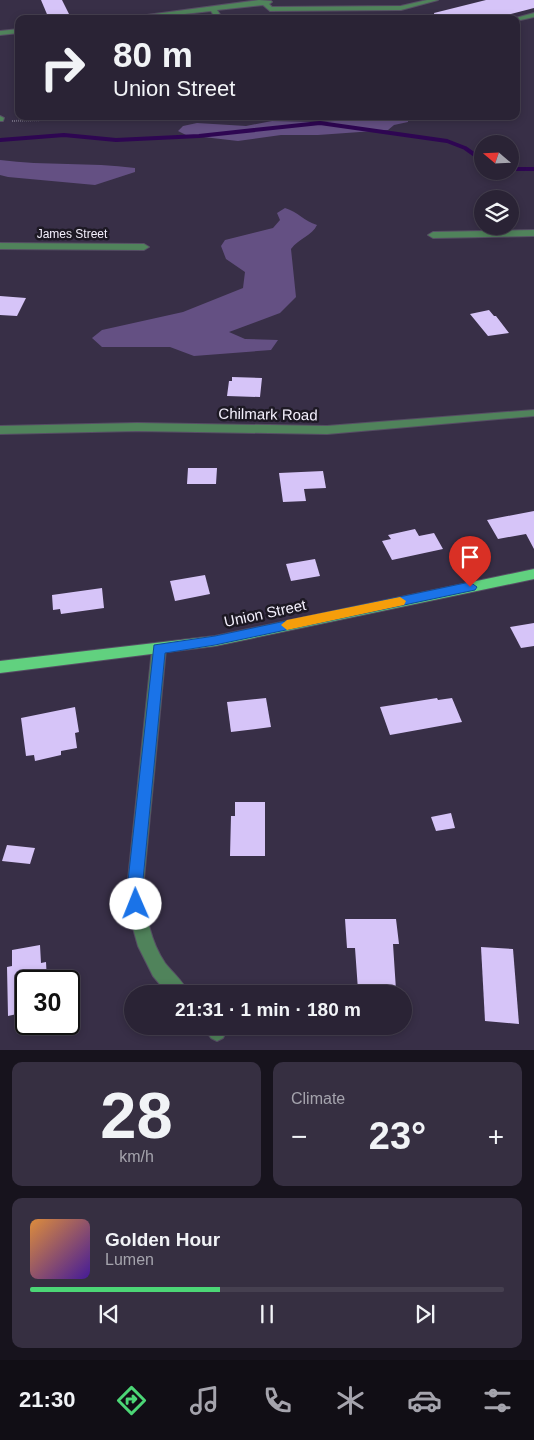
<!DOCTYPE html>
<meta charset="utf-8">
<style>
body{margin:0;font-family:Helvetica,sans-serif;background:#362f41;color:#f1f3f6;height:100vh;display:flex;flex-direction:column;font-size:19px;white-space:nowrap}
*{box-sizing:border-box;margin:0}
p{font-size:16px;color:#a5a4ad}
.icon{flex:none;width:28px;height:28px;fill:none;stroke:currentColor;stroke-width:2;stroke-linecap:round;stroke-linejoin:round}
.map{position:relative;height:1050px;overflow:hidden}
.side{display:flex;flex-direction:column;gap:12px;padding:12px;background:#17131d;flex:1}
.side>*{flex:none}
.banner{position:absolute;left:15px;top:15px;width:505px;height:105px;border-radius:10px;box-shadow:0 2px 8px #0003,0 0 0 1px #464050;background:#2a2335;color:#f1f3f6;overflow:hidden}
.needle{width:32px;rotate:289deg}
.buttons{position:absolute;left:474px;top:135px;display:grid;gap:10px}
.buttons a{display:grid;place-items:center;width:45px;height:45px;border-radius:50%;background:#2a2335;box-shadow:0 2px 8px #0003,0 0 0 1px #464050;font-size:25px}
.speed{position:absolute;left:15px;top:970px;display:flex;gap:10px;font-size:25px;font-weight:700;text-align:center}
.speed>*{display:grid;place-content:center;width:65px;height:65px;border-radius:50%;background:#2a2335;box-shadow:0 2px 8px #0003,0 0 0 1px #464050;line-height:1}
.speed .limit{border:2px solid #111;border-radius:8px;background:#fff;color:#111}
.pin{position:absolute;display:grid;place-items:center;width:42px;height:42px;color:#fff;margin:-51px -21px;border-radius:50% 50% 50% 0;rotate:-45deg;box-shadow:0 0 5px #0007}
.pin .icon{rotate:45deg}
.me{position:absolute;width:55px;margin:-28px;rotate:359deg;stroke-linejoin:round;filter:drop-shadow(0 0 4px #0008)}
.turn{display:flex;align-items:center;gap:18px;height:105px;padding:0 15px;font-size:22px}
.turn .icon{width:65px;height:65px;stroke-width:2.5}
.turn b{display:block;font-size:35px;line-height:42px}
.big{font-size:38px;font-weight:800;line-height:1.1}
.side .tile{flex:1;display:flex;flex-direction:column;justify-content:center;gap:8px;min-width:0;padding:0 18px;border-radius:10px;background:#362f41}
.side .dial{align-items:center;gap:0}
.dial b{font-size:65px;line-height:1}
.song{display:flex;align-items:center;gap:15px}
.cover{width:60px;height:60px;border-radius:8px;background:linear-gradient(135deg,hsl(30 70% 55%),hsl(260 70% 35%))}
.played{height:5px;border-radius:2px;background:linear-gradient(90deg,#4cd676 40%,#464050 40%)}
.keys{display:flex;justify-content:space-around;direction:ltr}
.heat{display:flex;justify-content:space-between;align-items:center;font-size:28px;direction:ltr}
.side .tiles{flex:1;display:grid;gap:12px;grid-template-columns:1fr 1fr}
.tile:last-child{grid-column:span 2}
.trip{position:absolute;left:124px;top:985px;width:288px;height:50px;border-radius:25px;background:#2a2335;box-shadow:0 2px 8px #0003,0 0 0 1px #464050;font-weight:800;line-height:50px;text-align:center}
.tabs{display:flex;height:80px;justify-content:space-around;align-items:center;background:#110e15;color:#a5a4ad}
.tabs .icon{width:35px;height:35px}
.tabs .on{color:#4cd676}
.tabs b{font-size:22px;color:#f1f3f6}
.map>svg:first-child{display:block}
.green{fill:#645083}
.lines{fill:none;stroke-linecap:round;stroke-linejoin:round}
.stream{stroke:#2e0652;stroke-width:4}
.building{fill:#d6c4f8}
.minor-casing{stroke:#564e64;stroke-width:2}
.major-casing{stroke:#564e64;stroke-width:2}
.path{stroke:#716a7f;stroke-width:2;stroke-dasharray:1 1;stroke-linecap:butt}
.minor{fill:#50835b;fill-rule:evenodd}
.major{fill:#61d17f;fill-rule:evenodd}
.route{fill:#1a73e8;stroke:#114b97}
.slow{fill:#f59e0b}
.labels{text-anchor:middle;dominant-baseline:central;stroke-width:5;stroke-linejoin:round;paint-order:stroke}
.far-street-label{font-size:12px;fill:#f4f0fd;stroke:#1d1924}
.street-label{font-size:15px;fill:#f4f0fd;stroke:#1d1924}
</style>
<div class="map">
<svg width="534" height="1050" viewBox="0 0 534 1050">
<rect width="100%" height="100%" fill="#382f47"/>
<g class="green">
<path d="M397,117l11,1v4l-14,3 -6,5 -70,5h-37l-43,6 -52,-6 -8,-4 5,-5 14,-3 49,3 26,-5 47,1z"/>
<path d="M0,160c45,6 90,2 135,8v4l-40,13 -87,-8 -8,-2z"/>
<path d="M285,208c13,4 19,13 32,17 -5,11 -18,13 -26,24l5,48 -16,16 -51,19 16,7 33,1 -7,10 -77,6 -24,-9h-68l-10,-9 10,-8 81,-18 60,-24 2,-16 -19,-13 -5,-13 4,-6 48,-12 7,-8 -3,-7z"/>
</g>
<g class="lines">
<g class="stream">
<path d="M0,140l64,-5 52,5 83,-4 121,-13 127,18 18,7 17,12"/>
<path d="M510,169h24"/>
</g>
</g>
<g class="building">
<path d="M41,0h21l8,16 -21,3z"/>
<path d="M486,0h48v8l-43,11h-56l-1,-6z"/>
<path d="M0,296l26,2 -9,18 -17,-1z"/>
<path d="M489,310l5,6h2l13,17 -21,3 -18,-22z"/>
<path d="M232,377l30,1 -2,19 -33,-1 2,-15h3z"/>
<path d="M188,468h29l-1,16h-29z"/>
<path d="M323,471l3,17 -22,1 2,12 -23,1 -4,-29z"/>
<path d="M534,511v38l-8,-15 -28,5 -11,-19z"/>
<path d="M415,529l4,7 15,-3 9,16 -51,11 -10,-19 9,-2 -3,-4z"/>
<path d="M315,559l5,17 -29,5 -5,-17z"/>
<path d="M205,575l5,19 -35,7 -5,-20z"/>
<path d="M102,588l2,20 -43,6 -1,-5 -7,1 -1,-15z"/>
<path d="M534,623v23l-13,2 -11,-21z"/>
<path d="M266,698l5,29 -40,5 -4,-30z"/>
<path d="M437,698l1,2 14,-2 10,24 -72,13 -10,-28z"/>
<path d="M75,707l4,25 -4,1 2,15 -16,3v4l-26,6 -1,-6 -8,1 -5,-38z"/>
<path d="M235,802h30v54h-35l1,-40h4z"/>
<path d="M451,813l4,15 -19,3 -5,-14z"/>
<path d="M7,845l28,3 -5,16 -28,-3z"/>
<path d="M345,919h51l3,25h-6l3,46h-38l-3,-42h-8z"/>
<path d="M40,945l1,18 5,-1 1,19h-21v31l-18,4 -1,-49 5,-1v-16z"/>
<path d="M481,947l32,2 6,75 -34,-3z"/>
</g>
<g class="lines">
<g class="minor-casing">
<g id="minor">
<path d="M259,0l12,1 1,1 -3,2 3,3 129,-1 26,-6h11l-37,10 -131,1 -7,-6 -46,5 6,9h-7l-5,-8 -71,8h-23z"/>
<path d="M534,13v4l-18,4v-2h-4z"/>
<path d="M19,29v4l-19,2v-4z"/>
<path d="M0,116l4,2 -1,3h-3z"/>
<path d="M534,230v6l-101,2 -5,-3 5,-3z"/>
<path d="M0,243l144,1 5,3 -5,3 -144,-1z"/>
<path d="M534,410v6l-207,18 -190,-3 -137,3v-8l137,-3 190,3z"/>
<path d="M159,644l5,1 2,4 -23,240c3,26 7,52 22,74 8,10 19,19 24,31h-21l-15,-18 -15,-30 -7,-25 -4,-32 25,-240 2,-4z"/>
<path d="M202,1026h22l2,6 -3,6 -6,3 -6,-3z"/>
</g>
</g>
<g class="major-casing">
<path id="major" d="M534,569v10l-319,67 -215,27v-12l215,-25z"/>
</g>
<path class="path" d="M12,121l32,-1 22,-4"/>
<use href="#minor" class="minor"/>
<use href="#major" class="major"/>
</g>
<path class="route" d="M470,582l7,5 -2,3 -260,55 -50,8 -23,237 2,14 -2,6 -6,2 -5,-2 -4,-20 27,-245 61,-9z"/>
<path class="slow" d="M400,597l6,4 -2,4 -117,25 -6,-5 6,-5z"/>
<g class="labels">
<g class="far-street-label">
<text x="72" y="234">James Street</text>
</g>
<g class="street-label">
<text transform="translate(268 414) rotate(1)">Chilmark Road</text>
<text transform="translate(265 613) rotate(-12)">Union Street</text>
</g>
</g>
</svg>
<div class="buttons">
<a><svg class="needle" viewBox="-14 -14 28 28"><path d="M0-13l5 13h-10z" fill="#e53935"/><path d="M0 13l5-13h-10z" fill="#a5a4ad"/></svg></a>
<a><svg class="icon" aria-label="layers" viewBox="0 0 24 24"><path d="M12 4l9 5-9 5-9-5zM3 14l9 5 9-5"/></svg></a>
</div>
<div class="speed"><div class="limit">30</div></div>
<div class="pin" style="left:470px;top:587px;background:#d93025"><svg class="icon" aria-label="arrive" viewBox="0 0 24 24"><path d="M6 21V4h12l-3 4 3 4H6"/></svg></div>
<svg class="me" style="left:136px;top:904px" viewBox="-20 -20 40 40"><circle r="19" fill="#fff"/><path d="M0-13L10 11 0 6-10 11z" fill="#1a73e8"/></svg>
<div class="trip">21:31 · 1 min · 180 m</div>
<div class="banner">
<div class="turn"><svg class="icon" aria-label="right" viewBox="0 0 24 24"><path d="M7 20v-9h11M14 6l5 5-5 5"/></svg><div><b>80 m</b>Union Street</div></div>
</div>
</div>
<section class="side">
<div class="tiles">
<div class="tile dial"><b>28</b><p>km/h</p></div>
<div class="tile"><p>Climate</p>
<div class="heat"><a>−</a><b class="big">23°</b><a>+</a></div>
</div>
<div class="tile">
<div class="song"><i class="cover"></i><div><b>Golden Hour</b><p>Lumen</p></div></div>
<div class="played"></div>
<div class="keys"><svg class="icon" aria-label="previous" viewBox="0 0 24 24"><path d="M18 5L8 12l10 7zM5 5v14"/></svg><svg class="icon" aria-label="pause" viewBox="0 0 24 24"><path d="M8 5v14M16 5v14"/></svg><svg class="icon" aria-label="next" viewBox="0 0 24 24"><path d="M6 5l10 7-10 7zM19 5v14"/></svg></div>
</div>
</div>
</section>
<nav class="tabs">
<b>21:30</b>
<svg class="icon on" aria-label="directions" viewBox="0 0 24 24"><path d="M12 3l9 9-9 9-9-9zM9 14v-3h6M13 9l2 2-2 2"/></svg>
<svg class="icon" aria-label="music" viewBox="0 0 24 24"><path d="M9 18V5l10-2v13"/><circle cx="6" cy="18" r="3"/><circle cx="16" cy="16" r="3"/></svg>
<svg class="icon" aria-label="phone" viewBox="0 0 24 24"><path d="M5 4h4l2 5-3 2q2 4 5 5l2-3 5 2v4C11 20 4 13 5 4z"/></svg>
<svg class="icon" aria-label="climate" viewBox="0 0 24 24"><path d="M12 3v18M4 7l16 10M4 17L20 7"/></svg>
<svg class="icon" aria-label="car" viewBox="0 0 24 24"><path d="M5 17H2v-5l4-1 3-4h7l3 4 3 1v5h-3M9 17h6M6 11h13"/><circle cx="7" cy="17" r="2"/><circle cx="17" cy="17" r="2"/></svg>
<svg class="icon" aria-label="filters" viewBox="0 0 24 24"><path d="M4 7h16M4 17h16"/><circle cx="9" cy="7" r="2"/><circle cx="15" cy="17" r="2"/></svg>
</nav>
